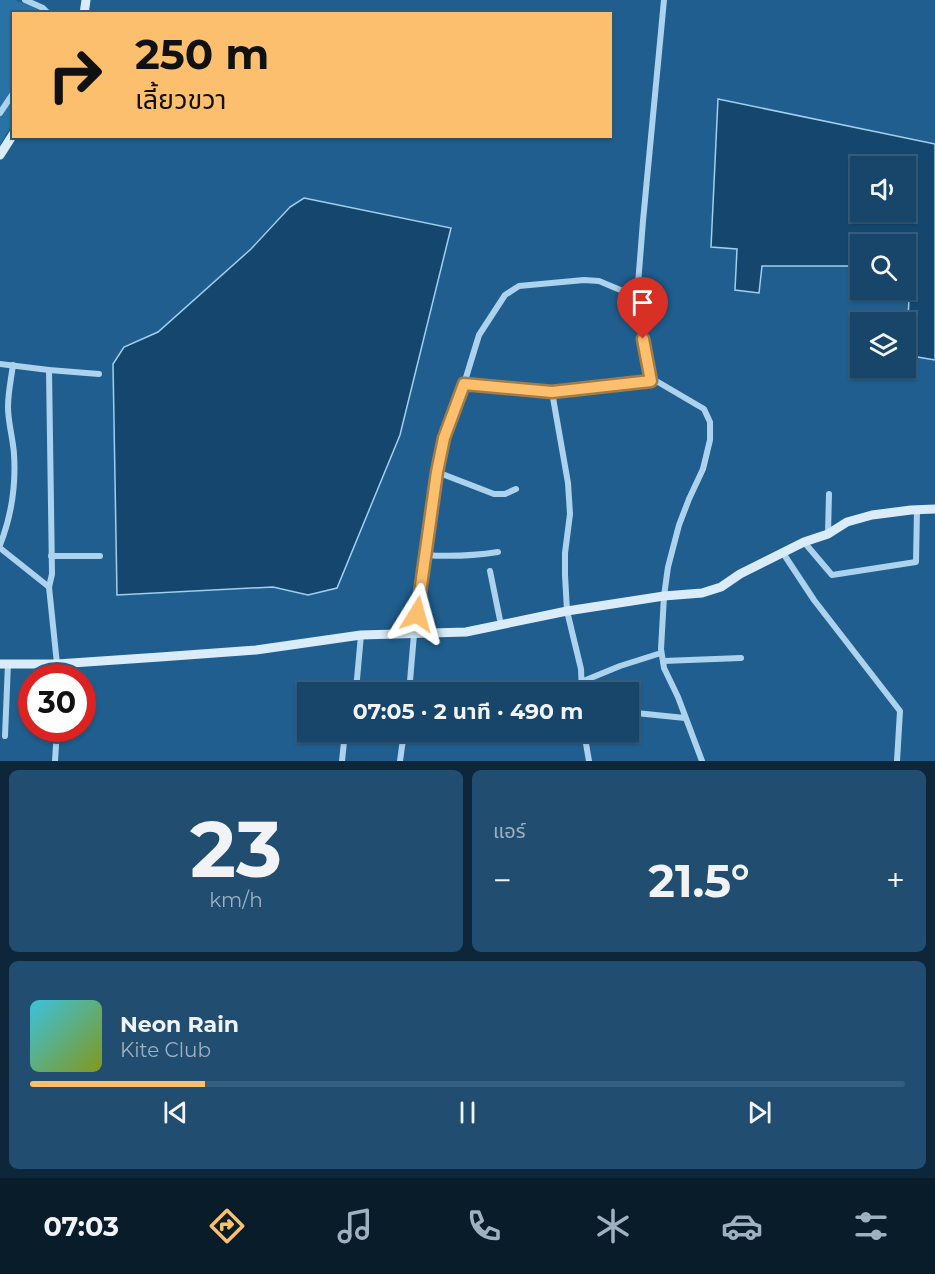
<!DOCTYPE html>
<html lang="th">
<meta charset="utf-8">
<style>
body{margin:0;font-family:Montserrat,"Noto Sans Thai",sans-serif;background:#204d70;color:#f1f3f6;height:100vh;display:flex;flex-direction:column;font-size:22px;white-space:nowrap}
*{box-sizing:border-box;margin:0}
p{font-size:20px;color:#9eb1c1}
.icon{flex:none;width:33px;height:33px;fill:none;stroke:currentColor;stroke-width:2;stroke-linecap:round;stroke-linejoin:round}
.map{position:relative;height:761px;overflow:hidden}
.side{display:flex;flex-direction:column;gap:9px;padding:9px;background:#0d263a;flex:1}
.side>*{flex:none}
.top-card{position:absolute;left:12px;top:12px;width:600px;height:126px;border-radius:0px;box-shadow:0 2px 4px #0004,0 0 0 2px #365e7e;background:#fbbf6d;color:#111;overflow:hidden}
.fabs{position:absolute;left:850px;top:156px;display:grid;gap:12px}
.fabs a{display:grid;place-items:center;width:66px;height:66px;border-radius:0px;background:#17466a;box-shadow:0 2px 4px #0004,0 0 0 2px #365e7e;font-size:30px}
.speed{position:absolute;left:18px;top:664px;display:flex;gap:12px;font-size:30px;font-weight:700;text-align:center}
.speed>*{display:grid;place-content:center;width:78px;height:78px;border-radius:50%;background:#17466a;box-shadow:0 2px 4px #0004,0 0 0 2px #365e7e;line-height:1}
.speed .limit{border:9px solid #d22;background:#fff;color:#111}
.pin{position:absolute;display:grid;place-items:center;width:51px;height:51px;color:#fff;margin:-62px -26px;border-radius:50% 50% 50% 0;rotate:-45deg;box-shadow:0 0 6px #0007}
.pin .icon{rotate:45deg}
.me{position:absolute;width:66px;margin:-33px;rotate:8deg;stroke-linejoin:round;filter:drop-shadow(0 0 4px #0008)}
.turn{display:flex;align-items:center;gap:21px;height:126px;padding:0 24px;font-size:27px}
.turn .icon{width:78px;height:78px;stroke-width:2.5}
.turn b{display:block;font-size:42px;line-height:51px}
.big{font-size:45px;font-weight:700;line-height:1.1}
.side .tile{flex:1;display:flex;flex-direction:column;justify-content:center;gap:9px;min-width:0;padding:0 21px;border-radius:9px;background:#204d70}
.side .dial{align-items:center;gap:0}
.dial b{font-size:78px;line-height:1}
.song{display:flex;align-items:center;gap:18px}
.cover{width:72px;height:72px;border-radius:9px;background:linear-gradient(135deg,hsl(190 70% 55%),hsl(70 70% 35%))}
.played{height:6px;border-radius:3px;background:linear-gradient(90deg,#fbbf6d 20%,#365e7e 20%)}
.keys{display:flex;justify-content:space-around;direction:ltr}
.heat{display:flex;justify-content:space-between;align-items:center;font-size:33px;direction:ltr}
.side .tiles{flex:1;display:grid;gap:9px;grid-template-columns:1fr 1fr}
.tile:last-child{grid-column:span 2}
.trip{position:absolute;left:297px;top:682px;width:342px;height:60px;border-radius:0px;background:#17466a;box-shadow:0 2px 4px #0004,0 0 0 2px #365e7e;font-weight:700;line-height:60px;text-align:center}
.tab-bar{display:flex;height:96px;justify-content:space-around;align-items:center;background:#091c2a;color:#9eb1c1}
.tab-bar .icon{width:42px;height:42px}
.tab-bar .current{color:#fbbf6d}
.tab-bar b{font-size:27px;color:#f1f3f6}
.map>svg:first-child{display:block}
.green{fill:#2872a6}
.water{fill:#15466d;stroke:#a1cfee;stroke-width:1.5;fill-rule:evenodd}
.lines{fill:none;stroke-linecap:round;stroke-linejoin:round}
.street{stroke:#add2ed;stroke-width:6}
.secondary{stroke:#daecf9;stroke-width:9}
.route-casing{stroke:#a37c47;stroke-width:15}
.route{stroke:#fbbf6d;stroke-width:10}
</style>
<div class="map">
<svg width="935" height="761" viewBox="0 0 935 761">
<rect width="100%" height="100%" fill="#1f5e8e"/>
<path class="green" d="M0,0h15l25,10 4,3 -30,1 -1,108 -13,23z"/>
<g class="water">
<path d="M718,99l217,45v216l-29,-5 5,-92 -5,-1v-18h-45v22h-99l-3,27 -24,-3 2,-41 -26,-2zM861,166h45v46h-45z"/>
<path d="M304,198l147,30 -51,207 -63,153 -29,7 -35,-8 -156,8 -4,-231 11,-17 34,-15 93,-83 39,-42z"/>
</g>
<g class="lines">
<g class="street">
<path d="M25,0l18,8 6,6"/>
<path d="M0,113l14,-21"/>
<path d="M0,364l49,6 50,4"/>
<path d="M49,370l3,204 -3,13 8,77v14"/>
<path d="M651,381l-12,-64 -2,-20 6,-76 21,-221"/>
<path d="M464,384l88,8 99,-11 7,1 46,27 6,13v18l-7,29 -14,30 -10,26 -11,42 -4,29 -3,53 3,19 14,29 24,64"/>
<path d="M552,392l16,91 2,31 -5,39v22l2,36 14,58 1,24"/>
<path d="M437,472l57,22h11l11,-5"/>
<path d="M828,534l1,-40"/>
<path d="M804,542l28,33 84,-13 1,-53"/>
<path d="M0,545c11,-28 16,-61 14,-91 -1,-16 -6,-31 -6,-47 0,-14 3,-28 5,-42"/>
<path d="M0,548l49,39"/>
<path d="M783,553l31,47 86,111 -3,50"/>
<path d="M425,555c27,2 47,1 73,-3"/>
<path d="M51,556h49"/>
<path d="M490,571l11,54"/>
<path d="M663,661l78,-3"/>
<path d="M581,682l39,-16 41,-13"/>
<path d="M410,685l32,8"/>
<path d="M354,693l3,-14 4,-44"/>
<path d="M409,693l5,-59 23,-162 7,-34 20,-54 15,-49 26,-40 14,-9 65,-6 15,1 38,16"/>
<path d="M636,713l49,5"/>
<path d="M584,732l5,29"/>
<path d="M5,736l3,-73"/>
<path d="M55,761l2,-32"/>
<path d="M342,761l3,-29"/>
<path d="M400,761l4,-29"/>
</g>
<g class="secondary">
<path d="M84,14l2,-14"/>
<path d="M0,155l14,-22"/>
<path d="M0,664h57l103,-7 96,-7 105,-15 105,-3 101,-21 97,-15 38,-3 19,-6 19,-13 64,-32 24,-8 19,-12 25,-7 39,-5 24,-1"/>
</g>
</g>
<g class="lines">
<g class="route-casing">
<path id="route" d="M417,614l20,-142 7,-34 20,-54 88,8 99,-11 -8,-42"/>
</g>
<use href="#route" class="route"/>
</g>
</svg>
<div class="fabs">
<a><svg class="icon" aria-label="sound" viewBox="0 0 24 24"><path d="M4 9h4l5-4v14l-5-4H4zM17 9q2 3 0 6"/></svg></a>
<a><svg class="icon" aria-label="search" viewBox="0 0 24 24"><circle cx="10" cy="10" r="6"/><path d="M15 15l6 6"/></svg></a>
<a><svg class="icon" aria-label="layers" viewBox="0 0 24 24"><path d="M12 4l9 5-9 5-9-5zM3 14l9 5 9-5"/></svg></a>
</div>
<div class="speed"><div class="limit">30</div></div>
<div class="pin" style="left:643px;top:339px;background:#d93025"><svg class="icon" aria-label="arrive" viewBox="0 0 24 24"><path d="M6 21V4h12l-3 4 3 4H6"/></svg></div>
<svg class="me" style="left:417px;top:614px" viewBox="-20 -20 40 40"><path d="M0-17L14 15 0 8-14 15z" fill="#fbbf6d" stroke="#fff" stroke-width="4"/></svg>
<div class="trip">07:05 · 2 นาที · 490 m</div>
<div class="top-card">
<div class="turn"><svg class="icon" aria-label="right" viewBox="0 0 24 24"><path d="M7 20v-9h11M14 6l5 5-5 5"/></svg><div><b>250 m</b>เลี้ยวขวา</div></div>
</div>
</div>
<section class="side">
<div class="tiles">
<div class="tile dial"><b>23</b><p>km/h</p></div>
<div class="tile"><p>แอร์</p>
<div class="heat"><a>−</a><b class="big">21.5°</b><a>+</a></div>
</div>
<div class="tile">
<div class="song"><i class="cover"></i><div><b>Neon Rain</b><p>Kite Club</p></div></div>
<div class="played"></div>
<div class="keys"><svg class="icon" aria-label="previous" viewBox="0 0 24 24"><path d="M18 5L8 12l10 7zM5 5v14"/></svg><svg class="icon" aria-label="pause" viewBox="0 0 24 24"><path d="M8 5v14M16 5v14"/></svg><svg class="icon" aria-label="next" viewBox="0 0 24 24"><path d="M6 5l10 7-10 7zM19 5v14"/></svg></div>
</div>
</div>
</section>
<nav class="tab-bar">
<b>07:03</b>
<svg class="icon current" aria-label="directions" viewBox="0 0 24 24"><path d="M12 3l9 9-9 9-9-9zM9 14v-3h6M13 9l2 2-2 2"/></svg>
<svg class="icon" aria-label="music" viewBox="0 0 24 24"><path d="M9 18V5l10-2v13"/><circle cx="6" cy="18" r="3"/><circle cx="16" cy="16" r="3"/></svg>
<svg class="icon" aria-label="phone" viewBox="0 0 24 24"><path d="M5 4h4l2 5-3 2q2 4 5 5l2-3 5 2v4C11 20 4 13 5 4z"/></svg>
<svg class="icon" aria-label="climate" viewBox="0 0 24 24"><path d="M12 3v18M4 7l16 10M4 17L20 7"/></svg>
<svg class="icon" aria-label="car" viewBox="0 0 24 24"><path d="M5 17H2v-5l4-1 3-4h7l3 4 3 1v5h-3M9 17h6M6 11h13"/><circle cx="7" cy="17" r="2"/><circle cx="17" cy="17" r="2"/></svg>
<svg class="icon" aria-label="filters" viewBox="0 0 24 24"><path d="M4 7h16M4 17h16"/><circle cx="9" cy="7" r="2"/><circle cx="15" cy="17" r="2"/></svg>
</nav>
